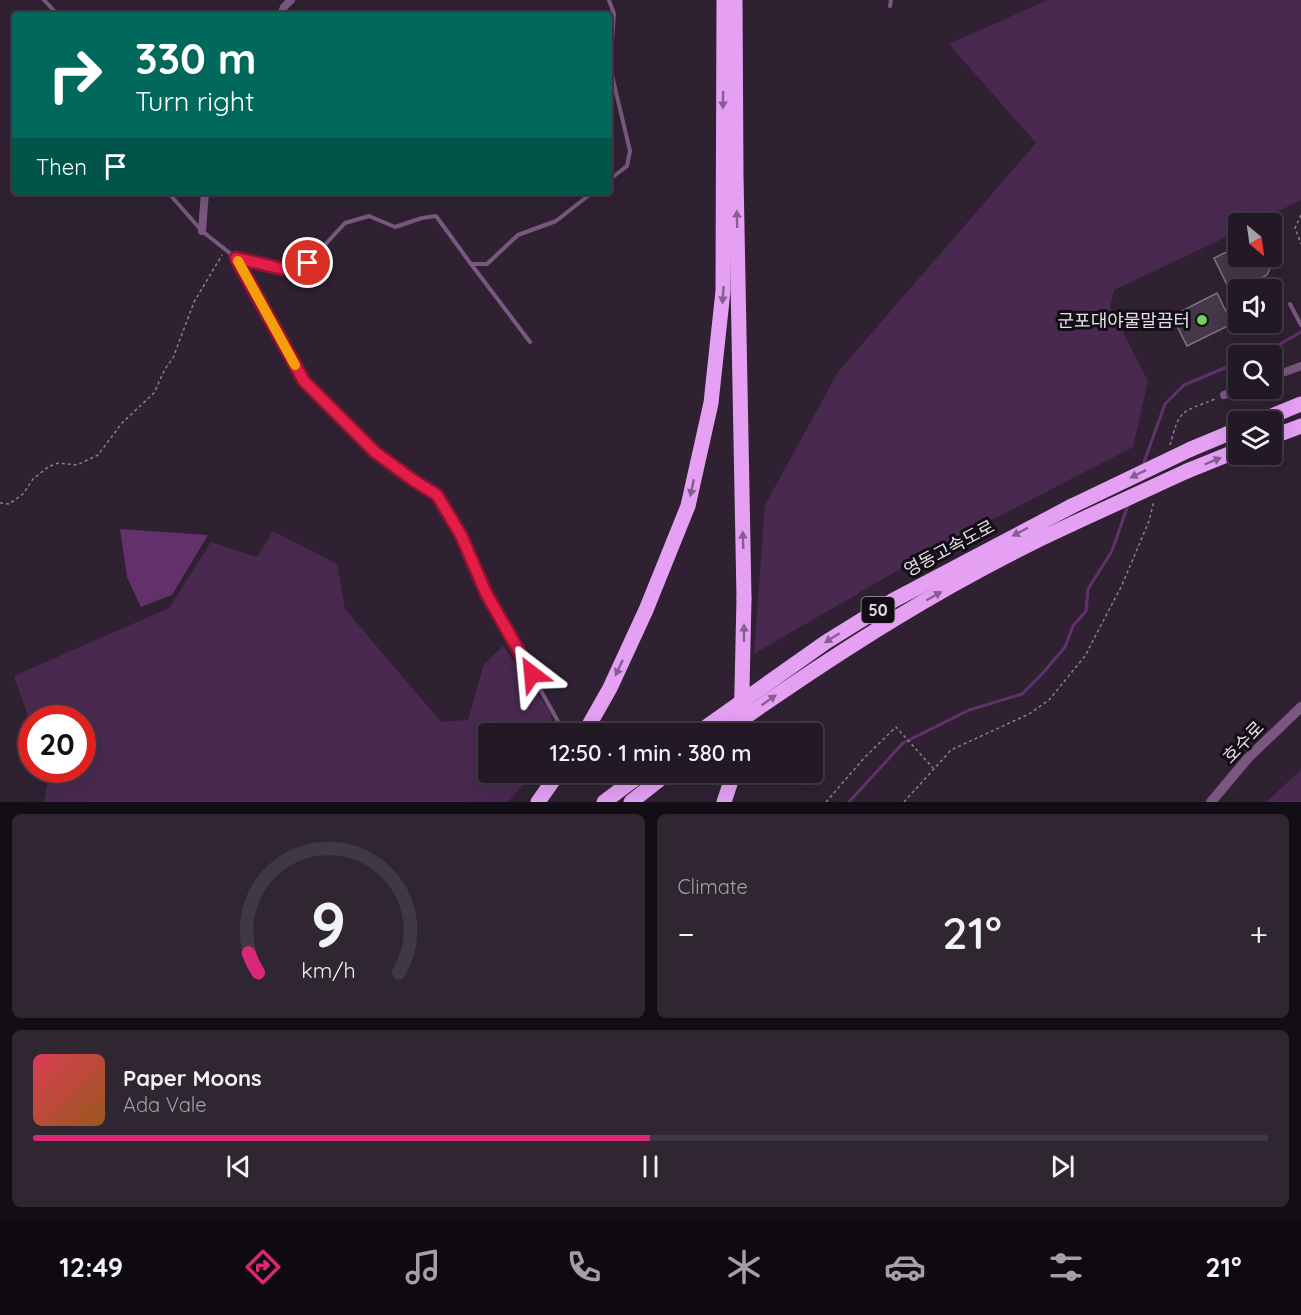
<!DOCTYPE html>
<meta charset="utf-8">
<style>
body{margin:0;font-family:Quicksand,"Noto Sans KR",sans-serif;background:#2f2632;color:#f1f3f6;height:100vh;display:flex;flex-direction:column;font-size:22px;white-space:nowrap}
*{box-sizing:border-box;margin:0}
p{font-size:20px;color:#a3a0a7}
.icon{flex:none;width:33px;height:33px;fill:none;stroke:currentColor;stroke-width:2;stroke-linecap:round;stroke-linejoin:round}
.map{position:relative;height:802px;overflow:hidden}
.side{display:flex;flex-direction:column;gap:12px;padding:12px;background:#130e15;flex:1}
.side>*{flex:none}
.hud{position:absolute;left:12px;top:12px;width:600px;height:183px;border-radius:6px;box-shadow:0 6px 24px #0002,0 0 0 2px #403843;background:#00695c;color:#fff;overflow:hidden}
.needle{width:39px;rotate:151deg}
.tools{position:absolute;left:1228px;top:213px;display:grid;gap:12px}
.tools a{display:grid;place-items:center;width:54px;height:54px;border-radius:6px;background:#231926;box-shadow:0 6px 24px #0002,0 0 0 2px #403843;font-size:30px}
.speed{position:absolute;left:18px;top:705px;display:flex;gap:12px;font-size:30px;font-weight:700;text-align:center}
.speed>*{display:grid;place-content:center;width:78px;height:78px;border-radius:50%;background:#231926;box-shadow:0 6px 24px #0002,0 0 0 2px #403843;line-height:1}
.speed .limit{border:9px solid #d22;background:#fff;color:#111}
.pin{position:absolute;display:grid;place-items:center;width:51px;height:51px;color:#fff;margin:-26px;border:3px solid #fff;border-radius:50%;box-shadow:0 2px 6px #0007}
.me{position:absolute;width:66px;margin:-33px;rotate:331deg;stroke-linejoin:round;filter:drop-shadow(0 0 4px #0008)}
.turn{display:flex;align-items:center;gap:21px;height:126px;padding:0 24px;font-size:27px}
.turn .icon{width:78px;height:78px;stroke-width:2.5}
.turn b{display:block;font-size:42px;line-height:51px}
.then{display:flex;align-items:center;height:57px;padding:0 24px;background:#0003;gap:12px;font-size:22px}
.big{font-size:45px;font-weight:600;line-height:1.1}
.side .card{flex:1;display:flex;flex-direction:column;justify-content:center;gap:9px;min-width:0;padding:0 21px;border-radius:9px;background:#2f2632}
.side .dial{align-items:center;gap:0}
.dial svg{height:156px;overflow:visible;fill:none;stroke:#403843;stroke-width:7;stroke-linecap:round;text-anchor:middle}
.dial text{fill:#f1f3f6;stroke:none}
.song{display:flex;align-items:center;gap:18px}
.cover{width:72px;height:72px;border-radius:9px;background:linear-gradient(135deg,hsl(350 70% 55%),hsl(30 70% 35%))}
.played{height:6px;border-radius:3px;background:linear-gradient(90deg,#db2777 50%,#403843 50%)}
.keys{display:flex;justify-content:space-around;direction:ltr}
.heat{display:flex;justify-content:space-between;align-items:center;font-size:33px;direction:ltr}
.side .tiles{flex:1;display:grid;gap:12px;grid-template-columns:1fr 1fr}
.card:last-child{grid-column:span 2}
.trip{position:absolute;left:478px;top:723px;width:345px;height:60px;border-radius:6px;background:#231926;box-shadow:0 6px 24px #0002,0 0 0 2px #403843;font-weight:600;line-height:60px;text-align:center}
.tab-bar{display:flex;height:96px;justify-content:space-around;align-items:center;background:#0e0a0f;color:#a3a0a7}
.tab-bar .icon{width:42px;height:42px}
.tab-bar .selected{color:#db2777}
.tab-bar b{font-size:27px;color:#f1f3f6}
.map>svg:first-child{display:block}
.green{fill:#492950}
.water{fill:#62316c}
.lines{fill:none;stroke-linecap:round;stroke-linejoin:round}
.stream{stroke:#62316c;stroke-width:3}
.building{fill:#463749;stroke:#827286;stroke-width:1.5}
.path{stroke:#8b808e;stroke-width:1.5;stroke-dasharray:3 3;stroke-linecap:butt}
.service{stroke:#7a5781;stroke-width:4}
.minor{stroke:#7a5781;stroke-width:8}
.tertiary{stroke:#7a5781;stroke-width:10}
.motorway{stroke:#e5a0f4;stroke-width:15}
.motorway-bridge{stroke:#e5a0f4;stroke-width:15}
.oneway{fill:#865e90}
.route-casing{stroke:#92132f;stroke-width:15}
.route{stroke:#e11d48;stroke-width:10}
.slow{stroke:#f59e0b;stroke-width:10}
.poi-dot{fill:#72d25e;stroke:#130d15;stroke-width:2}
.labels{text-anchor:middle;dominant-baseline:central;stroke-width:6;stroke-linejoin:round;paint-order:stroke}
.shield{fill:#130d15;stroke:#a79fa9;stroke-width:1.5}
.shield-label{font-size:16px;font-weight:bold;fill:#e7dee9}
.poi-label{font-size:18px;fill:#e7dee9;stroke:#130d15;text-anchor:end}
.street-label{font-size:18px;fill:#e7dee9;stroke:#130d15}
</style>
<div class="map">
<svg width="1301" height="802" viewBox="0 0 1301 802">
<rect width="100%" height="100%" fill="#2f2132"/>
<g class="green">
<path d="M1048,0h253v200l-46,23 -16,1v7l-125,59 -4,17 38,74 -15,66 -209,108 -170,99 11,-149 73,-133 198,-229 -87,-99z"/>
<path d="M273,531l64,33 8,45 96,113 27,-2 16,-56 19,-18 48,67 1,18 -1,3h-62v38l44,1 -25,29h-464l5,-27 -2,-5h35v-52h-50l-1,7 -17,-49 155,-68 42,-66 46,15z"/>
<path d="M1301,770v32h-35z"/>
</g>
<path class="water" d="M120,529l88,6 -36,60 -31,12 -14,-30z"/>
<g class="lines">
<g class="stream">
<path d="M1256,356l17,-8 28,-16"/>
<path d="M1143,465l22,-61 19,-19 55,-23"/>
<path d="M849,802l54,-59 66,-33 53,-16 20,-20 23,-27 8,-21 13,-15 2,-22 24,-38 16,-46"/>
</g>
</g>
<g class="building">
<path d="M1239,246v10h30l2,10 -4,9 -36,18 -17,-35z"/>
<path d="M1217,293l15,31 -45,22 -15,-30z"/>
</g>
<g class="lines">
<g class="path">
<path d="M1301,215l-6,13 6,16"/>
<path d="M1170,445c10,-37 11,-32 45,-46"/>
<path d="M0,503l9,1 14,-10 10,-15 15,-12 10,-4 19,2 21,-10 24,-32 32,-30 11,-24 8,-11 21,-56 28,-47"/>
<path d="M826,802l39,-45 31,-30 37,41"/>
<path d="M904,802l47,-52 78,-36 20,-14 36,-44 37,-71 27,-64 5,-20"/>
</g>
<g class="service">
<path d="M44,0l14,15"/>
<path d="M890,6l1,-6"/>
<path d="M609,180l18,-14 3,-15 -20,-84 4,-53 -5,-14"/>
<path d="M170,192l2,5 30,34 34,27 68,123 71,71 38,28 24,15 24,40 25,58 73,130v11"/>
<path d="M236,258l47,11 25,-6 37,-40 24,-7 26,11 27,-9 14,-2 35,48h16l31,-29 38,-14 37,-29"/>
<path d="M471,264l59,78"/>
<path d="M1290,304l11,21"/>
<path d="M588,772l5,8"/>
</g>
<g class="minor">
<path d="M281,15l3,-8 7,-7"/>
<path d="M202,231l3,-39"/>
<path d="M1272,377l29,-11"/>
<path d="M1224,395l18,-7"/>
</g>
<path class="tertiary" d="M1211,802l37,-44 53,-51"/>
<g class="motorway">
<path d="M735,0l1,175 8,423"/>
<path d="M1257,422l44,-18"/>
<path d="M1272,437l29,-11"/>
<path d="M1191,449l48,-20"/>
<path d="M1187,471l52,-21"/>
<path d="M584,734l26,-46 36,-78 42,-104 23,-103 12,-112 1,-291"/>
<path d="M696,734l130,-92 66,-41 180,-95"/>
<path d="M721,734c112,-79 226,-153 351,-210"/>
<path d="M538,802l21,-30"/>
<path d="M604,802l40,-30"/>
<path d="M631,802l38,-30"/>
<path d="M724,802l10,-30"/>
</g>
<g class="motorway-bridge">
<path d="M1072,506l119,-57"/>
<path d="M1072,524l115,-53"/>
<path d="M741,734l3,-136"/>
</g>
</g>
<defs><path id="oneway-solid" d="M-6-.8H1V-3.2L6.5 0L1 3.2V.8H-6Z" transform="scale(1.5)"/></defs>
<g class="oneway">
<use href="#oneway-solid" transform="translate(723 100) rotate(91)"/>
<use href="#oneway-solid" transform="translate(737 219) rotate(-91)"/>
<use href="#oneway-solid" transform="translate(723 295) rotate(94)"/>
<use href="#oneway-solid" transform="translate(1213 461) rotate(-22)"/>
<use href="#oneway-solid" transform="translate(1138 474) rotate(154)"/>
<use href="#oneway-solid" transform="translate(692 488) rotate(102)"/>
<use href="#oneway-solid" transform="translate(1020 532) rotate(152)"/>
<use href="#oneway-solid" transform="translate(743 540) rotate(-92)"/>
<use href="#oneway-solid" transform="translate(934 596) rotate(-30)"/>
<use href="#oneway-solid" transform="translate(744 633) rotate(-90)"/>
<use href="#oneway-solid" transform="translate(832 638) rotate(148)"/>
<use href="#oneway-solid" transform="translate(619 668) rotate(115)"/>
<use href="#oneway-solid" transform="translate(769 700) rotate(-35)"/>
</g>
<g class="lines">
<g class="route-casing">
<path id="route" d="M308,263l-25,6 -47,-11 68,123 71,71 38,28 24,15 24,40 25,58 46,81"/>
</g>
<use href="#route" class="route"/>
<path class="slow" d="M238,261l57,104"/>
</g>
<circle class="poi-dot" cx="1202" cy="320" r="6"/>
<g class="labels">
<rect class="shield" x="861.5" y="597" width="33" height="26" rx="4.5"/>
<g class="shield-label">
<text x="878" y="610">50</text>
</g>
<g class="poi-label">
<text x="1190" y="320">군포대야물말끔터</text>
</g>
<g class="street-label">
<text transform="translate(949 548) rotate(-28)">영동고속도로</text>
<text transform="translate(1243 742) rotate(-46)">호수로</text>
</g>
</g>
</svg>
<div class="tools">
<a><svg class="needle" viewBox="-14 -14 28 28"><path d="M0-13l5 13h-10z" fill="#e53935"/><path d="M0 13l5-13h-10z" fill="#a3a0a7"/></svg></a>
<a><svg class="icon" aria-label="sound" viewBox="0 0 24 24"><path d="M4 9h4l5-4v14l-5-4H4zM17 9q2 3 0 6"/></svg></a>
<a><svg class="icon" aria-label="search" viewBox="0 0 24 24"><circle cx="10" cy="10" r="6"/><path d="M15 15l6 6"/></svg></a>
<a><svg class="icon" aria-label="layers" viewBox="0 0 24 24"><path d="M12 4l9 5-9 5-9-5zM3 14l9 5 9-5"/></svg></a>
</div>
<div class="speed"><div class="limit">20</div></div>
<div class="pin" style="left:308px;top:263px;background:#d93025"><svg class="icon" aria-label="arrive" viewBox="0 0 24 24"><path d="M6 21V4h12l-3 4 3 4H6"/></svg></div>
<svg class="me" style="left:532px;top:674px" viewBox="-20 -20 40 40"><path d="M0-17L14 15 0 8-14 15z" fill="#e11d48" stroke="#fff" stroke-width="4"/></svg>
<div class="trip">12:50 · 1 min · 380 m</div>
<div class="hud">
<div class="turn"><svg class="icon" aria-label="right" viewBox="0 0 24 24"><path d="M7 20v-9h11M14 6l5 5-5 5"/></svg><div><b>330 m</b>Turn right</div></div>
<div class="then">Then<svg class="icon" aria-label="arrive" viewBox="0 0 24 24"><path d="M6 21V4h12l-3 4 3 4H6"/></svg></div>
</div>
</div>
<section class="side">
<div class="tiles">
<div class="card dial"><svg viewBox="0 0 100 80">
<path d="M14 69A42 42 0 1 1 86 69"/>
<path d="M14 69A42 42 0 0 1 9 59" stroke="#db2777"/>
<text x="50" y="56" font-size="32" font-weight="700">9</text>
<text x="50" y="72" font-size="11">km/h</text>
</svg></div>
<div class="card"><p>Climate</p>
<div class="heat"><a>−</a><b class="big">21°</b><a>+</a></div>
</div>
<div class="card">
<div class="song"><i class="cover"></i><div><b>Paper Moons</b><p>Ada Vale</p></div></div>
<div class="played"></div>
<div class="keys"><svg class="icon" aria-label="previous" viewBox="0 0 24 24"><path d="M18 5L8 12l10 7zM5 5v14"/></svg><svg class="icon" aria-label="pause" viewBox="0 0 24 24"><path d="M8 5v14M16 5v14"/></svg><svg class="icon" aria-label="next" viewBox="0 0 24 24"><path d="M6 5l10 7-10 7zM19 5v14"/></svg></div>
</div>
</div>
</section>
<nav class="tab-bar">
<b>12:49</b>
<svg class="icon selected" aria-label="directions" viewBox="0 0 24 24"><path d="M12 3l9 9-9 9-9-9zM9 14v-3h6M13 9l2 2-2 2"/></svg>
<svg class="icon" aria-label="music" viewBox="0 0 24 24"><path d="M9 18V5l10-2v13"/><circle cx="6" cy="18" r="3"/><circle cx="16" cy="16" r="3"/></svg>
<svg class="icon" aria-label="phone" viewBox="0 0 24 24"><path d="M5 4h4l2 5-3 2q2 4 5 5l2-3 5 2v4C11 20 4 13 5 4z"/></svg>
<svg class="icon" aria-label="climate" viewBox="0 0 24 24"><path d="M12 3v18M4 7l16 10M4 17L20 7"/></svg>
<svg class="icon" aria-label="car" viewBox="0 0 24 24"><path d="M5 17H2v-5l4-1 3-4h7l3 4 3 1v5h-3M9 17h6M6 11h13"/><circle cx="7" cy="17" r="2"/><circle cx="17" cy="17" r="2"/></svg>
<svg class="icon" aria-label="filters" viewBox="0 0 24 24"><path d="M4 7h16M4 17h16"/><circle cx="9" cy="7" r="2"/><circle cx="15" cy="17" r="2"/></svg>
<b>21°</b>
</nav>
